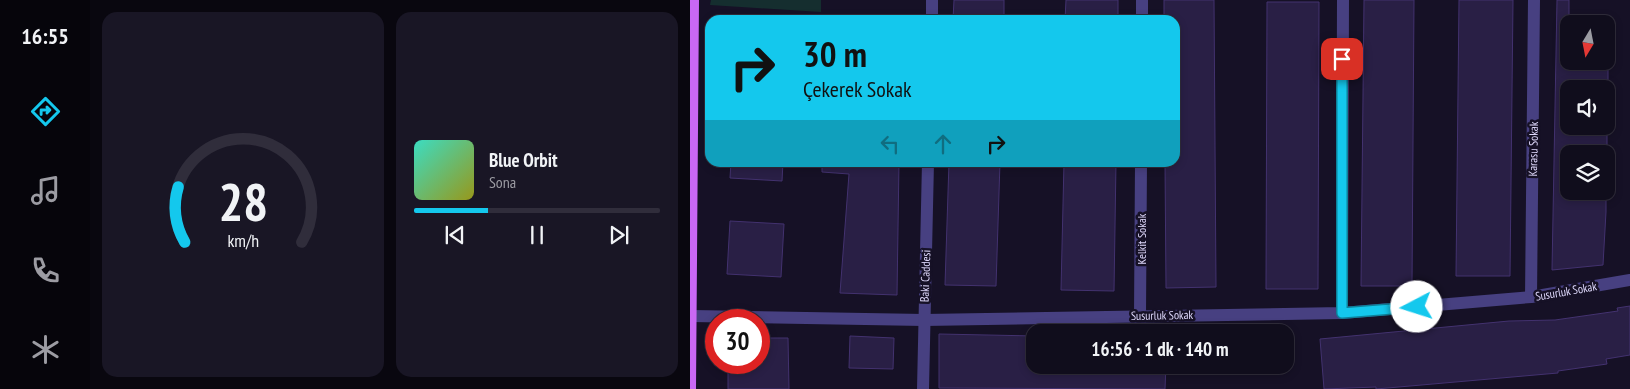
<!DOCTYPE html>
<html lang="tr">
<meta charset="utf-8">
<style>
body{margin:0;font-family:"PT Sans Narrow",sans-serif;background:#191625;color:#f1f3f6;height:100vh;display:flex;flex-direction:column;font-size:19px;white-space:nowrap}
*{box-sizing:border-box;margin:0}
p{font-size:16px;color:#9c9ca3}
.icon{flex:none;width:28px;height:28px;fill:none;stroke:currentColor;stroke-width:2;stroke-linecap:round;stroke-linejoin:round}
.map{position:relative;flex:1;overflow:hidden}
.panel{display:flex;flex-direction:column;gap:12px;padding:12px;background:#09070f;width:600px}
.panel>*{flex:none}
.top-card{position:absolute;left:15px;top:15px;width:475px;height:152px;border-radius:15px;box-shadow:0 2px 8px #0003,0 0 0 1px #302d3b;background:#14c8ed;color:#111;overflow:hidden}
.needle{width:32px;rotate:190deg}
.controls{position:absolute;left:870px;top:15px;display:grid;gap:10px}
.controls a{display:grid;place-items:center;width:55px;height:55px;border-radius:10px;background:#100d1c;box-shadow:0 2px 8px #0003,0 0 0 1px #302d3b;font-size:25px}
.speed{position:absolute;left:15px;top:309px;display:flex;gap:10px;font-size:25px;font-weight:700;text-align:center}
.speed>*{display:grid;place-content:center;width:65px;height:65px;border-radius:50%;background:#100d1c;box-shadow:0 2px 8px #0003,0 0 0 1px #302d3b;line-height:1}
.speed .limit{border:8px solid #d22;background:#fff;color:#111}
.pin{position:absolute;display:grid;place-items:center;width:42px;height:42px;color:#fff;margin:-21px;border-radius:10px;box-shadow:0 2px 8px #0006}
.me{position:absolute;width:55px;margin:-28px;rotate:265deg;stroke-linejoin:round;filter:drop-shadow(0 0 4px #0008)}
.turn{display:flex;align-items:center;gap:18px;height:105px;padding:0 15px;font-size:22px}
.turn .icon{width:65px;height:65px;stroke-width:2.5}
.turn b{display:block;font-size:35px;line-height:42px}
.lanes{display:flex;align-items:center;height:48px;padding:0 15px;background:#0003;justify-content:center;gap:25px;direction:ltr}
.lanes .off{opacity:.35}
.panel .card{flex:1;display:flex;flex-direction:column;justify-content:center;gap:8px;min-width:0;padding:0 18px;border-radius:15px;background:#191625}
.panel .dial{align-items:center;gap:0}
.dial svg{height:130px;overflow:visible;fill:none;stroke:#302d3b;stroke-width:7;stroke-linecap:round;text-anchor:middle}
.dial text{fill:#f1f3f6;stroke:none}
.song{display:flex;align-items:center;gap:15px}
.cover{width:60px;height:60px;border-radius:8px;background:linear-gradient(135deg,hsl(170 70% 55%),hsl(60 70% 35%))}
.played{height:5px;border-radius:2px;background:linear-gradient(90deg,#14c8ed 30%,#302d3b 30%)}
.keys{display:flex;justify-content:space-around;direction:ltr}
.panel .tiles{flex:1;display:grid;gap:12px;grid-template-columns:repeat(2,1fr)}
.trip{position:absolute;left:336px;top:324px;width:268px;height:50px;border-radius:15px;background:#100d1c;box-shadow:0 2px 8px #0003,0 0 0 1px #302d3b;font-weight:700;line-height:50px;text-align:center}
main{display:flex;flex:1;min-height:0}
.tabs{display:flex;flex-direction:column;width:90px;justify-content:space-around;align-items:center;background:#06050b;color:#9c9ca3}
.tabs .icon{width:35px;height:35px}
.tabs .active{color:#14c8ed}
.tabs b{font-size:22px;color:#f1f3f6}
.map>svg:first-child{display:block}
.green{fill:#152e2f}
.building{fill:#291f45;stroke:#43326f}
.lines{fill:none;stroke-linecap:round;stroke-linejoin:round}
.street{stroke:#474081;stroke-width:12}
.primary{stroke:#c968f4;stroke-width:12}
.route-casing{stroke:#0d829a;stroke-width:12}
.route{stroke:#14c8ed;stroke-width:9}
.labels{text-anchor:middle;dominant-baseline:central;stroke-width:5;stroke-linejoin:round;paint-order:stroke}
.street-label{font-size:12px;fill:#dfd9fc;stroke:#161126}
</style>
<main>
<nav class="tabs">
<b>16:55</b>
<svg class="icon active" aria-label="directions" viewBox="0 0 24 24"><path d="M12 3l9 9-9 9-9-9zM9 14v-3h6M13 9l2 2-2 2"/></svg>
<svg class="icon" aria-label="music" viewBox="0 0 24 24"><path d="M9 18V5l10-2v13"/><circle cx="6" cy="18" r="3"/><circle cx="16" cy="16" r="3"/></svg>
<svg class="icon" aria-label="phone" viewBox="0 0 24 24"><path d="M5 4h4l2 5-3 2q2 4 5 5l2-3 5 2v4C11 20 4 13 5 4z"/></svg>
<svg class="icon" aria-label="climate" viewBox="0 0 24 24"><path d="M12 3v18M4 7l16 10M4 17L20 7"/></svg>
</nav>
<section class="panel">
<div class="tiles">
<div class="card dial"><svg viewBox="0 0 100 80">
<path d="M14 69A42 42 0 1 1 86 69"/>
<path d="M14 69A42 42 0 0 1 10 35" stroke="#14c8ed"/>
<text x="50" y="56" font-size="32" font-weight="700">28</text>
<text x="50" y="72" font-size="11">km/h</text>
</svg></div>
<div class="card">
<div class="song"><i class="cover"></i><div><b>Blue Orbit</b><p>Sona</p></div></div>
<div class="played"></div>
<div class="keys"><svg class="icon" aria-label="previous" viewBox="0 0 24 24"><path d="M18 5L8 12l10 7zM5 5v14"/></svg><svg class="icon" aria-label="pause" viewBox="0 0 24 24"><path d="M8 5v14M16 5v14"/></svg><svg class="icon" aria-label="next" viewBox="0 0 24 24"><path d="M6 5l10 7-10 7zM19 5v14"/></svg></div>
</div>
</div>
</section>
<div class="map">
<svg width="940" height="389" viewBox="0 0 940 389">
<rect width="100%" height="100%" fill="#161126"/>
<path class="green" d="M21,0h110v12l-111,-7z"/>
<g class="building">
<path d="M264,0h50v20h-51z"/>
<path d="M376,0h52v20h-53z"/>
<path d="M474,0h50l2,287 -50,1 -1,-126h10v-142h-11z"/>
<path d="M674,0h50l-2,286h-51z"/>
<path d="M769,0h54l-3,276h-54z"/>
<path d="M867,0h12v61h39v28h-39v38h38v27h-38v37h37v21l-3,53 -51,5z"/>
<path d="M577,2h52l-1,287h-52z"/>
<path d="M41,162h52l-1,19 -52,-3z"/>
<path d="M132,162h77l-2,133 -57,-2 9,-119 -27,-2z"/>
<path d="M259,162h51l-4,124 -51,-1z"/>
<path d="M374,162h52l-2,129 -53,-1z"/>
<path d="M40,221l54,3 -3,53 -54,-3z"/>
<path d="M940,306v49l-24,4 1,5 -49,7v2l-182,16v-2l-52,2 -4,-50 189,-18 46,-1 63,-9 -1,-3z"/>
<path d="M249,334l96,2v29h131l-1,24 -226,-1z"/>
<path d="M160,336l44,2 -1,31 -44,-1z"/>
<path d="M69,338h29l1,51h-61v-27h31z"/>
</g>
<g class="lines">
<g class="street">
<path d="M242,20v-20"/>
<path d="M452,20v-20"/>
<path d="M841,297l3,-297"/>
<path d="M652,313l1,-313"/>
<path d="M450,315l1,-153"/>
<path d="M2,316l232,4 418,-7 189,-16 99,-17"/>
<path d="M233,389l5,-227"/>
</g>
<path class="primary" d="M0,389l3,-389"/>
</g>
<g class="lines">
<g class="route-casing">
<path id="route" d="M652,59v254l75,-6"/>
</g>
<use href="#route" class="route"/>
</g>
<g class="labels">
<g class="street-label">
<text transform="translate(843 149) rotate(-89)">Karasu Sokak</text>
<text transform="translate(451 239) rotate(-90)">Kelkit Sokak</text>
<text transform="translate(235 276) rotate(-88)">Baki Caddesi</text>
<text transform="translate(876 291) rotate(-10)">Susurluk Sokak</text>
<text transform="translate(472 315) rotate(-1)">Susurluk Sokak</text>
</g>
</g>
</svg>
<div class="controls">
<a><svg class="needle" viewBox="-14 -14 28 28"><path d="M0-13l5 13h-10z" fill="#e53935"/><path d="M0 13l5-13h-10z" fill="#9c9ca3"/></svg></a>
<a><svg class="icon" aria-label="sound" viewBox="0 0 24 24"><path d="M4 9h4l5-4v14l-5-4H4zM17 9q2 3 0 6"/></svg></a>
<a><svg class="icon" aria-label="layers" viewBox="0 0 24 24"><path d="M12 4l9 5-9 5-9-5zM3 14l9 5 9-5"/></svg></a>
</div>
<div class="speed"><div class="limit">30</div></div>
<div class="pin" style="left:652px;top:59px;background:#d93025"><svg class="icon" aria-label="arrive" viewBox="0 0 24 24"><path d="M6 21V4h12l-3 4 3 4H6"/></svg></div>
<svg class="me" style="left:727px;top:307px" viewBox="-20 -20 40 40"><circle r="19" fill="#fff"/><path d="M0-13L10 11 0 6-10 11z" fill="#14c8ed"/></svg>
<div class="trip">16:56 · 1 dk · 140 m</div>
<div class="top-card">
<div class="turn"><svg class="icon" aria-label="right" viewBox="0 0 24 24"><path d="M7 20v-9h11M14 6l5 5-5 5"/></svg><div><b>30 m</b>Çekerek Sokak</div></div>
<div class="lanes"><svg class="icon off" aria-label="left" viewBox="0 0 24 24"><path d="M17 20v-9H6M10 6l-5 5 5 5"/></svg><svg class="icon off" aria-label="ahead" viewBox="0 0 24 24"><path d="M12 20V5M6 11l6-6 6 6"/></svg><svg class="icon" aria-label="right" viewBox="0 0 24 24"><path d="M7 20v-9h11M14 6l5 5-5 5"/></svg></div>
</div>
</div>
</main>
